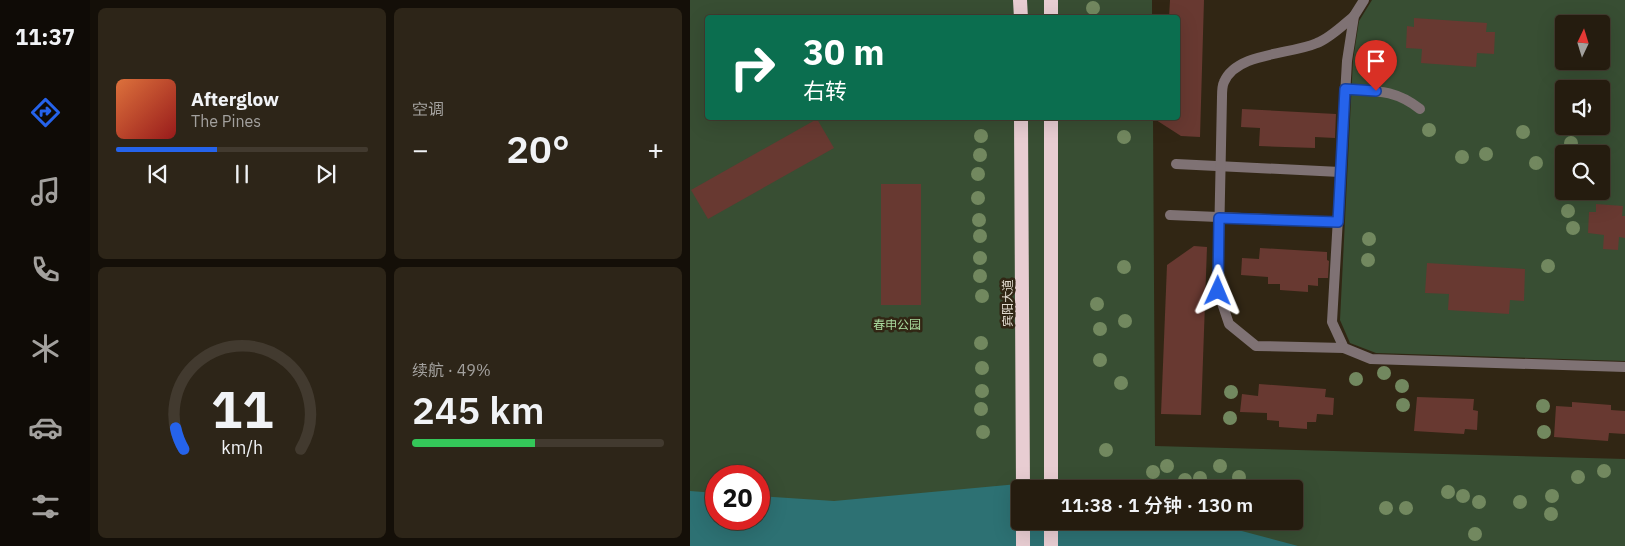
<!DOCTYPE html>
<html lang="zh">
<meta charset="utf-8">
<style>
body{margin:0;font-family:"IBM Plex Sans","Noto Sans SC",sans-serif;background:#2d2518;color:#f1f3f6;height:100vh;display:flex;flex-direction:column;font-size:19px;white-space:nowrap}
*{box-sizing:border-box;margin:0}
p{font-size:16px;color:#a3a19e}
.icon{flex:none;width:28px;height:28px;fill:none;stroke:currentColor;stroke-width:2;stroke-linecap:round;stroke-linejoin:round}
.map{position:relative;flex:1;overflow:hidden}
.sheet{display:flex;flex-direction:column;gap:8px;padding:8px;background:#140f08;width:600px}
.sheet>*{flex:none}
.hud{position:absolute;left:15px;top:15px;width:475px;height:105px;border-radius:5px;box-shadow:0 5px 20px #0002,0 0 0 1px #423a2f;background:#0b6e4f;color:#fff;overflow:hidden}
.needle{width:32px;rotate:4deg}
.controls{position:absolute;left:865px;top:15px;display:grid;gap:10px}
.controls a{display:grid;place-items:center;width:55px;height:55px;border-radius:5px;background:#251c0f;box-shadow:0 5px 20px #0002,0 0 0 1px #423a2f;font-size:25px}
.speed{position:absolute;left:15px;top:465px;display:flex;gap:10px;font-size:25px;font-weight:700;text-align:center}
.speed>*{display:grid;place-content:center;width:65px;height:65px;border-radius:50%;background:#251c0f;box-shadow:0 5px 20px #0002,0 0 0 1px #423a2f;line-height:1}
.speed .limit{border:8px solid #d22;background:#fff;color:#111}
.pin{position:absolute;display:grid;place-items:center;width:42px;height:42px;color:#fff;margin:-51px -21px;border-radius:50% 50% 50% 0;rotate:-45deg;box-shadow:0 0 5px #0007}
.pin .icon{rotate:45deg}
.me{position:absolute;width:55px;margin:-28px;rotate:1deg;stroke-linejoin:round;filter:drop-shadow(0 0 4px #0008)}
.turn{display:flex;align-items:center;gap:18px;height:105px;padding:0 15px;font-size:22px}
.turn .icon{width:65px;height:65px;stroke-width:2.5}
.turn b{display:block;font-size:35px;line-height:42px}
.big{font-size:38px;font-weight:600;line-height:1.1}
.sheet .widget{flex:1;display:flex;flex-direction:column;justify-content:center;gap:8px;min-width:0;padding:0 18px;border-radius:8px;background:#2d2518}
.sheet .dial{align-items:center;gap:0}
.dial svg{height:130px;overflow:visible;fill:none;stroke:#423a2f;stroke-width:7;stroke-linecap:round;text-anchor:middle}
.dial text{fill:#f1f3f6;stroke:none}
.song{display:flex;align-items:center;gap:15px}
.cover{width:60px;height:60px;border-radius:8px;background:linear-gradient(135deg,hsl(20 70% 55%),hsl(0 70% 35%))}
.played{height:5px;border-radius:2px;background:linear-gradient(90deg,#2563eb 40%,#423a2f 40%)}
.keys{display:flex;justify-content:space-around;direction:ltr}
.heat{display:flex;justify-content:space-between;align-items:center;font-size:28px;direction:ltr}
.charge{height:8px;border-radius:4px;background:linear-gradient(90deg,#34c759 49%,#423a2f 0)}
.sheet .tiles{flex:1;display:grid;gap:8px;grid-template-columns:repeat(2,1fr)}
.trip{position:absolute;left:321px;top:480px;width:292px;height:50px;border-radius:5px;background:#251c0f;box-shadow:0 5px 20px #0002,0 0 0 1px #423a2f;font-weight:600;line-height:50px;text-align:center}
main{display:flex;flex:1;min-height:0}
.dock{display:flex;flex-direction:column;width:90px;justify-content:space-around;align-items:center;background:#0f0b06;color:#a3a19e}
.dock .icon{width:35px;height:35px}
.dock .current{color:#2563eb}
.dock b{font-size:22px;color:#f1f3f6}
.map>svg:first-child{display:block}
.green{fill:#384e33;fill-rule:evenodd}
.water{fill:#2d7173}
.building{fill:#683931}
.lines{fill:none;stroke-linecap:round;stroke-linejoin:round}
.service{stroke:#7f7274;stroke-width:10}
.trunk{stroke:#e8cdd2;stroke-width:14}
.tree{fill:#72885f}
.route-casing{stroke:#184099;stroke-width:12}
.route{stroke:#2563eb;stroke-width:9}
.labels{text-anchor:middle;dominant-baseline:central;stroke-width:5;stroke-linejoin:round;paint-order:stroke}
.street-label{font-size:12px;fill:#e1dacf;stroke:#312614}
.park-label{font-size:12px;fill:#a8d99c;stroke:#312614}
</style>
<main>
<nav class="dock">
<b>11:37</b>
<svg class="icon current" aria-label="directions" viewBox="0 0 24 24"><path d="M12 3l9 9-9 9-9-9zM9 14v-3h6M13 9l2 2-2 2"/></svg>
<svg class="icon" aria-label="music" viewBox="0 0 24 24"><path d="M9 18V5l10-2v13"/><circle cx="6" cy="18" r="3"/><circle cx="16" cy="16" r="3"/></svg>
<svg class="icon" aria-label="phone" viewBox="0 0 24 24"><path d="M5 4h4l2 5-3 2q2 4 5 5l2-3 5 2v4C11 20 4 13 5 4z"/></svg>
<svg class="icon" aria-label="climate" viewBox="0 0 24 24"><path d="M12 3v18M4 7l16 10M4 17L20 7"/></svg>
<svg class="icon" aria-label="car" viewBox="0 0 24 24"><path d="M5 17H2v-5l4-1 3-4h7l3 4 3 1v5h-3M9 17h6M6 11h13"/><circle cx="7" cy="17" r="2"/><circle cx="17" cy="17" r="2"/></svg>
<svg class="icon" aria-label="filters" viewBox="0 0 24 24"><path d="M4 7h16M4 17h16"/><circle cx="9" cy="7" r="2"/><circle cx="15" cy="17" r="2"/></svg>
</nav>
<section class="sheet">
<div class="tiles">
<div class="widget">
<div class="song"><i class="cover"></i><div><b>Afterglow</b><p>The Pines</p></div></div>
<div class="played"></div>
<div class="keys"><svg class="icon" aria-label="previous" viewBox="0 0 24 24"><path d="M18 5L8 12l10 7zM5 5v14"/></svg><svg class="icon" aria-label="pause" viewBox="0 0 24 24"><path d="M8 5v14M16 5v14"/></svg><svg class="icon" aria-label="next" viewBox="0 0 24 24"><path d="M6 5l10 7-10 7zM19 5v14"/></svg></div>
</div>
<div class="widget"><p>空调</p>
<div class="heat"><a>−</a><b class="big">20°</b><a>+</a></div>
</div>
<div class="widget dial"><svg viewBox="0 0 100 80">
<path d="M14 69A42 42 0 1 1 86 69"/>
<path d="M14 69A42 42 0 0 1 9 56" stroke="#2563eb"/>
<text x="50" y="56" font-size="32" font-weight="700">11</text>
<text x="50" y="72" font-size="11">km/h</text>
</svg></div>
<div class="widget"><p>续航 · 49%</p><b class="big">245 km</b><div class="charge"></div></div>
</div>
</section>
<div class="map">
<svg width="935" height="546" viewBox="0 0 935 546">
<rect width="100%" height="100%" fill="#312614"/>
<g class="green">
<path d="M0,0h462v18h-444v100h445l2,328 470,13v87h-935zM26,476h43v43h-43zM330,489h275v32h-275z"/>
<path d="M682,0h253v361l-249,-8 -26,-10 -10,-23 13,-260 6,-39zM874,24h37v37h-37zM874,89h37v37h-37zM874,154h37v37h-37z"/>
</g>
<path class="water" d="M362,481l28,8h-60v32h184l94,25h-608v-55l26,2v26h43v-23l75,5z"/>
<g class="building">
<path d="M480,0h34l-4,137 -19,-1 -28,-18h25v-100h-9z"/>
<path d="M724,18l73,5 -1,9h9l-1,22 -17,-1 -1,14 -55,-4 1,-14 -16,-1 1,-22 7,1z"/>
<path d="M552,109l94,5 -1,24 -20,-1v11l-56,-2 1,-18 -19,-1z"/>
<path d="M127,119l17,29 -126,71 -17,-29z"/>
<rect x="191" y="184" width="40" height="121"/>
<path d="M906,204l27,2 -1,10h3v22l-6,-1 -1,13 -15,-1 1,-14 -16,-2 1,-21h7z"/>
<path d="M504,246l13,1 -6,168 -40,-1 6,-149z"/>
<path d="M570,248l67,4v8l2,1 -1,17h-10v8l-10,-1v7l-28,-2v-6h-12v-7l-27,-2 1,-17 17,1z"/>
<path d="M737,263l98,6 -1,32 -14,-1 -1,14 -61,-4 1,-16 -24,-1z"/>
<path d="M569,384l67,5 -1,8 9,1 -1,17 -16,-1 -1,8h-9v7l-28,-2v-6l-12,-1v-7l-27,-1 2,-18 16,2z"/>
<path d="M727,397l57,2 -1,11 5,1 -1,19 -12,-1 -1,5 -50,-3z"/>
<path d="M882,402l39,3v5l14,1v23l-16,-1 -1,8 -54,-4 2,-31 16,1z"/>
</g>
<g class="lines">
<g class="service">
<path d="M674,0l-10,16 -7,45 -15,261 12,26 27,11 254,8"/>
<path d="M655,89c30,2 50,0 75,20"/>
<path d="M486,164l164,8"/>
<path d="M480,215l168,7"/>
<path d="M654,348l-88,-2 -27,-22 -11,-33 4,-194c0,-4 0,-11 2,-15 13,-30 66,-27 93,-39 13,-5 26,-18 37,-27"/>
</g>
<g class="trunk">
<path d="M330,0l1,18"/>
<path d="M361,18v-18"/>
<path d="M331,118l2,371"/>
<path d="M361,489v-371"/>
<path d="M361,521v25"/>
<path d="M333,546v-25"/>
</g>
</g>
<g class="tree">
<circle cx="403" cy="8" r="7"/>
<circle cx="739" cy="130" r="7"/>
<circle cx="833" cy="132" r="7"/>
<circle cx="291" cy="136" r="7"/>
<circle cx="434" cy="137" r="7"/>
<circle cx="881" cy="143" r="7"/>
<circle cx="796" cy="154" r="7"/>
<circle cx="290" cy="155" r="7"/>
<circle cx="772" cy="157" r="7"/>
<circle cx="846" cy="163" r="7"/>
<circle cx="288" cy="174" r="7"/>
<circle cx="288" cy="198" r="7"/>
<circle cx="878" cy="211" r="7"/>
<circle cx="289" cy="220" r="7"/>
<circle cx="883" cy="228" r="7"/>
<circle cx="290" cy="236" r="7"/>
<circle cx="679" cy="239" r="7"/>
<circle cx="290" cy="258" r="7"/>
<circle cx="678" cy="260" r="7"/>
<circle cx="858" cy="266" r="7"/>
<circle cx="434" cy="267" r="7"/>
<circle cx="290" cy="276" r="7"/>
<circle cx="292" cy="296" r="7"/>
<circle cx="407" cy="304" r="7"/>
<circle cx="435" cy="321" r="7"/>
<circle cx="410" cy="329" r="7"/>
<circle cx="291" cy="343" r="7"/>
<circle cx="410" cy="360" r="7"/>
<circle cx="292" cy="368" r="7"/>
<circle cx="694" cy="373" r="7"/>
<circle cx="666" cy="379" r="7"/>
<circle cx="431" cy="383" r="7"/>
<circle cx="712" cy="386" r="7"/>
<circle cx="292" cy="391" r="7"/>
<circle cx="541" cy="392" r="7"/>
<circle cx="713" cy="405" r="7"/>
<circle cx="853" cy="406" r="7"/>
<circle cx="291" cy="409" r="7"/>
<circle cx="540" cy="418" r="7"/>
<circle cx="293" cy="432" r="7"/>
<circle cx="854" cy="432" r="7"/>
<circle cx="416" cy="450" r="7"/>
<circle cx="477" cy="466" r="7"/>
<circle cx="530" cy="466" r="7"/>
<circle cx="914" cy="471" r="7"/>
<circle cx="463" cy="472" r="7"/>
<circle cx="549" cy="477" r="7"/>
<circle cx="888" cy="477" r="7"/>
<circle cx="510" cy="478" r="7"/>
<circle cx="495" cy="480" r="7"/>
<circle cx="758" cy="492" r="7"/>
<circle cx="773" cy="496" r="7"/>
<circle cx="862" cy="496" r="7"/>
<circle cx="789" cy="502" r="7"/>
<circle cx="830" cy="502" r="7"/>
<circle cx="696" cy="508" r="7"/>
<circle cx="716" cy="508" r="7"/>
<circle cx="861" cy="514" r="7"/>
<circle cx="785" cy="534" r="7"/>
</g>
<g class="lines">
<g class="route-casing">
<path id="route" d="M528,291l1,-73 119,4 7,-133 31,2"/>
</g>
<use href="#route" class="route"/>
</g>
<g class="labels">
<g class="street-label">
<text transform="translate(317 303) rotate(-90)">宾阳大道</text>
</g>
<g class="park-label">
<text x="207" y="324">春申公园</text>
</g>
</g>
</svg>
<div class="controls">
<a><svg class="needle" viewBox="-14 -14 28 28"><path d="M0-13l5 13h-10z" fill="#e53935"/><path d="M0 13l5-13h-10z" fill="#a3a19e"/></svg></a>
<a><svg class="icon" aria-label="sound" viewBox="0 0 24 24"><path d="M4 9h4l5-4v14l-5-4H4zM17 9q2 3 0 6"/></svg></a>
<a><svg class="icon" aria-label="search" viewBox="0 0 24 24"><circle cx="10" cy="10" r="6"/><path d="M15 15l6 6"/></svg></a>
</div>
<div class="speed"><div class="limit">20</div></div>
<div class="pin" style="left:686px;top:91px;background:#d93025"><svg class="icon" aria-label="arrive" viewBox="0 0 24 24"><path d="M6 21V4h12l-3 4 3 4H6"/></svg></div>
<svg class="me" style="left:528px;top:291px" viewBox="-20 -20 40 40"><path d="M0-17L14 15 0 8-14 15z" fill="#2563eb" stroke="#fff" stroke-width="4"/></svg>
<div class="trip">11:38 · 1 分钟 · 130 m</div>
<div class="hud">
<div class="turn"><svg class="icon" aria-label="right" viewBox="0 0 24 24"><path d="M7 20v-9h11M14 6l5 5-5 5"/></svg><div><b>30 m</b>右转</div></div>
</div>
</div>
</main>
